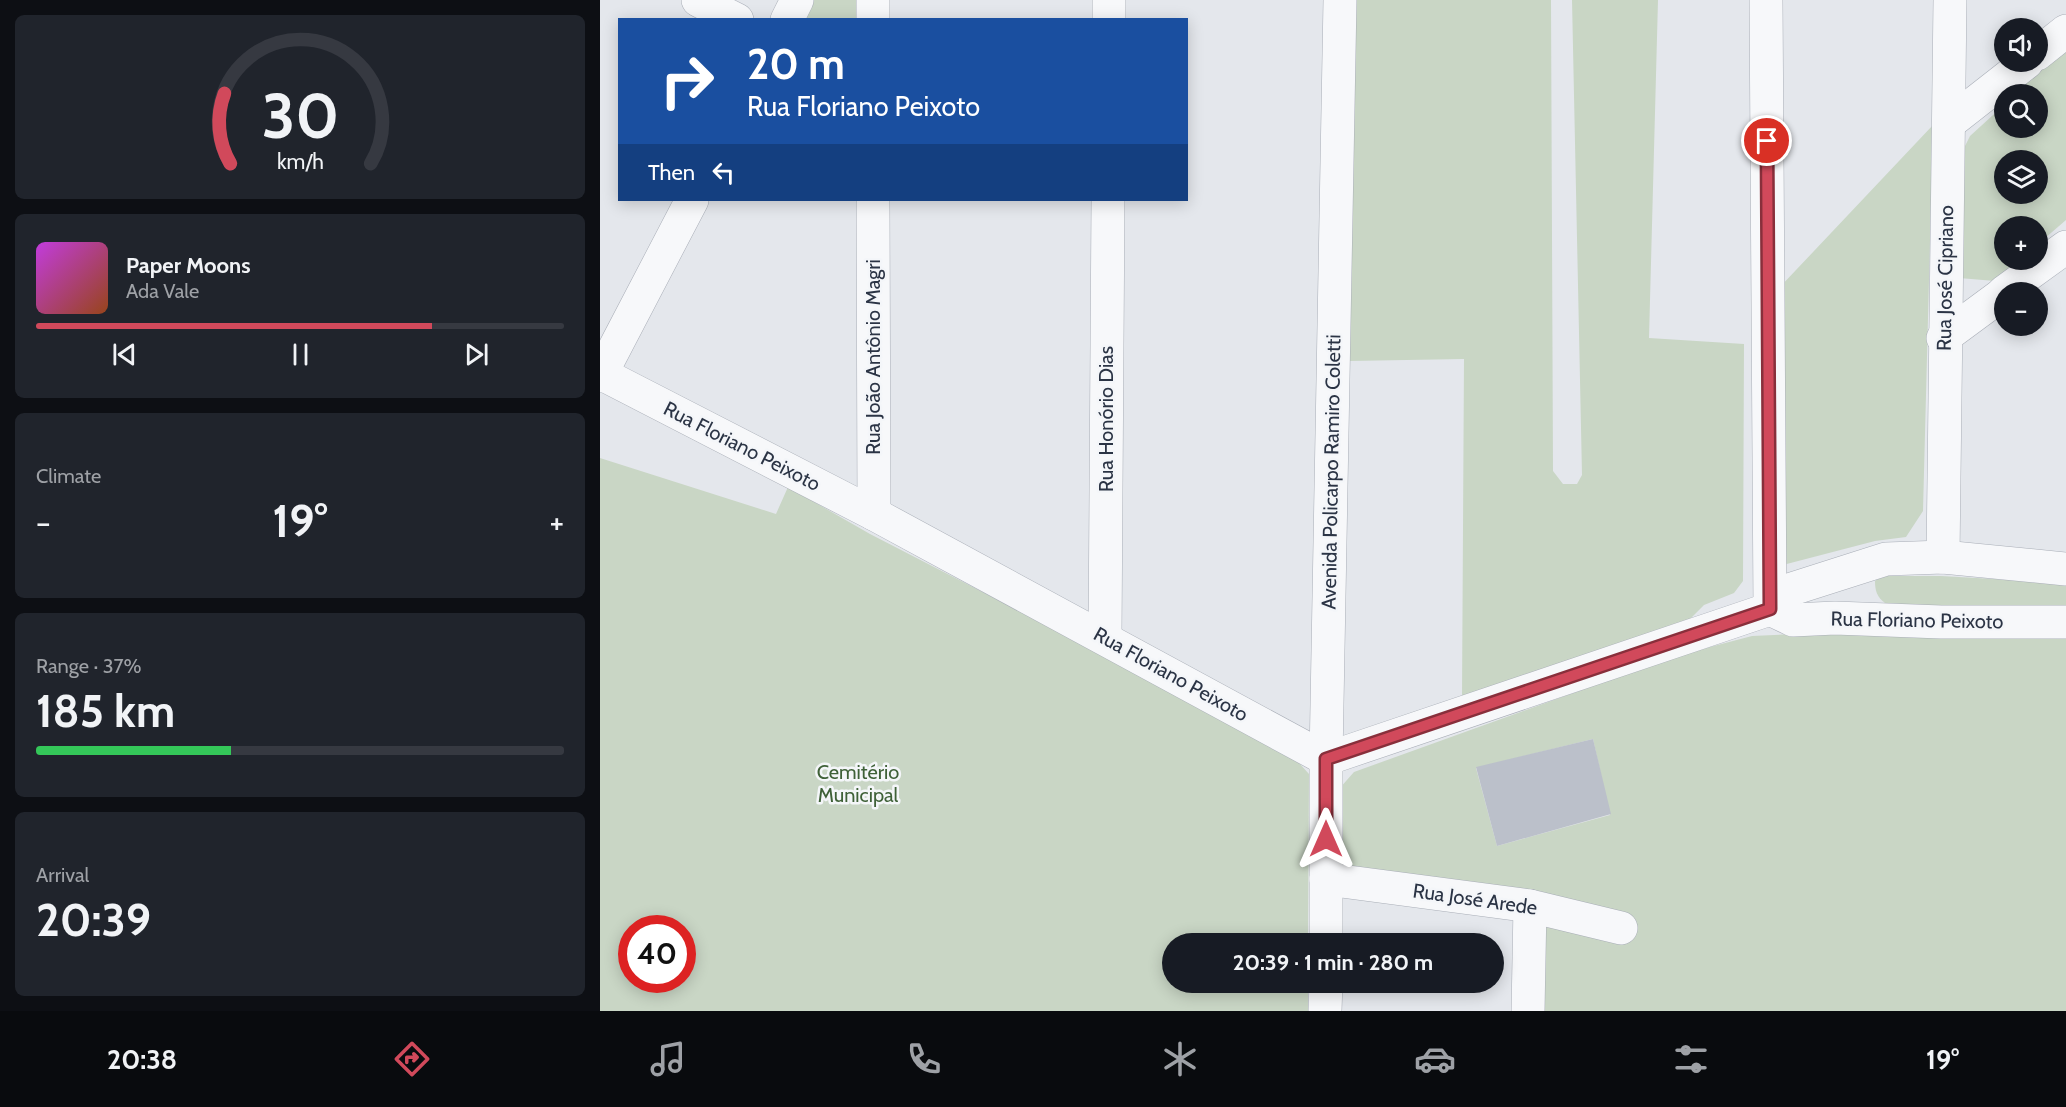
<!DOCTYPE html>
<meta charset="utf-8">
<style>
body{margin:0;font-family:Cabin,sans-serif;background:#20242c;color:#f1f3f6;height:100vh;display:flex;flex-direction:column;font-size:22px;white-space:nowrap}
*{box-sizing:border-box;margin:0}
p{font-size:20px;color:#9ea1a6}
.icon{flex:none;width:33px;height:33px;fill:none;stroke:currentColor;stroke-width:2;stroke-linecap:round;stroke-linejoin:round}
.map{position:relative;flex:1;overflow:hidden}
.panel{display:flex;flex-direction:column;gap:15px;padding:15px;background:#0d0f14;width:600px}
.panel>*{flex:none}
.top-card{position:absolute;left:18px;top:18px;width:570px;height:183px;border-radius:0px;box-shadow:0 3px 15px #0003;background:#1a4fa0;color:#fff;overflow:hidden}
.buttons{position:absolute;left:1394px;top:18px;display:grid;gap:12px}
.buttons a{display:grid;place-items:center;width:54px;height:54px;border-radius:50%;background:#171b24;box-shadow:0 3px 15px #0003;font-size:30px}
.speed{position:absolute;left:18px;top:915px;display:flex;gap:12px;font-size:30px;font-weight:700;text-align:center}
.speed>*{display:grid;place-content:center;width:78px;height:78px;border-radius:50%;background:#171b24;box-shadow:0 3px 15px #0003;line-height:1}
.speed .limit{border:9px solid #d22;background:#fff;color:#111}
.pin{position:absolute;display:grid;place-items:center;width:51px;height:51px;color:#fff;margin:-26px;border:3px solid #fff;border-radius:50%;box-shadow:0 2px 6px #0007}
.me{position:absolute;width:66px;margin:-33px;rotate:0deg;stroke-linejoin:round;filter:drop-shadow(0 0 4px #0008)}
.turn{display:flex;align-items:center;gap:21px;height:126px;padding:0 30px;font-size:27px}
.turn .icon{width:78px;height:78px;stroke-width:2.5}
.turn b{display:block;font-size:42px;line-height:51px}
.then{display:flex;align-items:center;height:57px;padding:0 30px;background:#0003;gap:12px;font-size:22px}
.big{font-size:45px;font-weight:700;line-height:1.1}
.panel .card{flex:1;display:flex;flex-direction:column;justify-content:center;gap:9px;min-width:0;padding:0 21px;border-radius:9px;background:#20242c}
.panel .dial{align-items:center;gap:0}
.dial svg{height:156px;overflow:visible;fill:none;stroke:#363941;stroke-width:7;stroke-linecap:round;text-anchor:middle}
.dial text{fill:#f1f3f6;stroke:none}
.song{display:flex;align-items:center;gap:18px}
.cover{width:72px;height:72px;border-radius:9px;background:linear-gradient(135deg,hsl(290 70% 55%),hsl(20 70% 35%))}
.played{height:6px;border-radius:3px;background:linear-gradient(90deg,#d1495b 75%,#363941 75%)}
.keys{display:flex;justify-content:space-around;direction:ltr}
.heat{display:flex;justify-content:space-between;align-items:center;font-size:33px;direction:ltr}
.charge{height:9px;border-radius:4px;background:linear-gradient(90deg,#34c759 37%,#363941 0)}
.trip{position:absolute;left:562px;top:933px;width:342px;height:60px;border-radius:30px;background:#171b24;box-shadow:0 3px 15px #0003;font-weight:700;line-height:60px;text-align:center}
.tabs{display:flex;height:96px;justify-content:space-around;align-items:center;background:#090b0e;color:#9ea1a6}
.tabs .icon{width:42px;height:42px}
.tabs .active{color:#d1495b}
.tabs b{font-size:27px;color:#f1f3f6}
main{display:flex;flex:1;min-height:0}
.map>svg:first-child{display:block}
.green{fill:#c9d6c5;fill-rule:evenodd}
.building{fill:#bbc0ca}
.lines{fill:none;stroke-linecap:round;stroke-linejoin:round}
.minor-casing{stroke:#a9aeb7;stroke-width:34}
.minor{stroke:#f7f8fa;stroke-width:33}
.route-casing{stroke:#882f3b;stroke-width:15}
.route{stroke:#d1495b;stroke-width:10}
.labels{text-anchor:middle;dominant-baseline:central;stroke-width:5;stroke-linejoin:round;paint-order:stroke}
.street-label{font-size:20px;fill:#2b3445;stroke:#f4f6f9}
.park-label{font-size:20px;fill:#3f6138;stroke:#f4f6f9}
</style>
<main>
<section class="panel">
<div class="card dial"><svg viewBox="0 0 100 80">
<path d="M14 69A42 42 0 1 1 86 69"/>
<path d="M14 69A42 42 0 0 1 11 33" stroke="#d1495b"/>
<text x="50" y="56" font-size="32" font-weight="700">30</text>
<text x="50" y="72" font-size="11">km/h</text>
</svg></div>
<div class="card">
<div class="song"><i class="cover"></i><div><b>Paper Moons</b><p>Ada Vale</p></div></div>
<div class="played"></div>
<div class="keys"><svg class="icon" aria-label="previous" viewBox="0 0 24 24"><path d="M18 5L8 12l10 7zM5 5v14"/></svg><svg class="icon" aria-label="pause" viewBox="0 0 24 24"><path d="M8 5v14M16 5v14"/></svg><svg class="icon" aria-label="next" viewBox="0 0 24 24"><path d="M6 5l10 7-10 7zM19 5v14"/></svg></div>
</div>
<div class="card"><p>Climate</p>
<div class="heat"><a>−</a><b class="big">19°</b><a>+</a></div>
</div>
<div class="card"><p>Range · 37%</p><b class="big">185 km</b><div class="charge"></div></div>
<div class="card"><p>Arrival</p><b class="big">20:39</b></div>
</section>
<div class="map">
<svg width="1466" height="1011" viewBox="0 0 1466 1011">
<rect width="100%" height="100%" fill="#e4e7ec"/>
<g class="green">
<path d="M207,0h52v19l-63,1z"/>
<path d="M750,0h201l2,471 10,13h14l5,-9 -10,-475h86l-9,338 95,6 -1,237 -9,12 -30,12 -15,15 -227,77 2,-338 -115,2z"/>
<path d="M1466,46v174l-29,25v-19h-33v34h16l-25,21 -36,-3 -2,-116 13,-26 34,-31v23h33v-34h-22zM1404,160h33v34h-33z"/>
<path d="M1333,125l-10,386 -17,26 -31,4 -96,25 -16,-261z"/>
<path d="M0,458l176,56 12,-27 82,47 239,123 190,106 10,11 -1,169 -135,1v38l135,1v28h-708zM32,928h50v52h-50z"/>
<path d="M1282,576h59l125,7v24h-121l-60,-4c-8,-6 -10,-12 -10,-22z"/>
<path d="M1234,632l232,3v376h-529l-1,-77 14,-10 -193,-53 -16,-13 -2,-69 15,-17 294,-106 62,-19 42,-11zM993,739l17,76 -113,31 -21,-78z"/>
</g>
<path class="building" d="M993,739l18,75 -114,32 -21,-79z"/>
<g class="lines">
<g class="minor-casing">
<g id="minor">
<path d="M98,0l39,20"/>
<path d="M273,0v20"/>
<path d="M1166,0l4,609"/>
<path d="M187,20l10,-20"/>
<path d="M509,20v-20"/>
<path d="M1437,54l29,-23"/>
<path d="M1349,123l78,-61"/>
<path d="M273,200l1,314"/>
<path d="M1404,292l62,-45"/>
<path d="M1343,338l61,-45"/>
<path d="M0,373l274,141 452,245 444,-150 22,-20 94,-30 57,-2 123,12"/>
<path d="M0,376l92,-176"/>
<path d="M1343,557l7,-557"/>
<path d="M1170,609l23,11 42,-2 106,4h125"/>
<path d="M505,638l3,-438"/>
<path d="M726,879l204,27 91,22"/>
<path d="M726,944v-185l14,-759"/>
<path d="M725,1011l1,-29"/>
<path d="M928,1011l2,-105"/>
</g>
</g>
<use href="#minor" class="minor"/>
</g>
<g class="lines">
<g class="route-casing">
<path id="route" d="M726,839v-80l444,-150 -3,-468"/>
</g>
<use href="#route" class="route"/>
</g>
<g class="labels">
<g class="street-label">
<text transform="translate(1345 278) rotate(-89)">Rua José Cipriano</text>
<text transform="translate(273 357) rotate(-90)">Rua João Antônio Magri</text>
<text transform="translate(506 419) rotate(-90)">Rua Honório Dias</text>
<text transform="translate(142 446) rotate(27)">Rua Floriano Peixoto</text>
<text transform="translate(731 472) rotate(-89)">Avenida Policarpo Ramiro Coletti</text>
<text transform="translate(1317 620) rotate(1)">Rua Floriano Peixoto</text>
<text transform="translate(571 674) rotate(29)">Rua Floriano Peixoto</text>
<text transform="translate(875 899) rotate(8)">Rua José Arede</text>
</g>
<g class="park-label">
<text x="258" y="772">Cemitério<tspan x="258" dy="23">Municipal</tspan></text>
</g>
</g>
</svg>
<div class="buttons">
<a><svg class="icon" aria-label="sound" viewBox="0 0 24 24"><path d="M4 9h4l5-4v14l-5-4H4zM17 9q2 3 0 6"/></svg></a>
<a><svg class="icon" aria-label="search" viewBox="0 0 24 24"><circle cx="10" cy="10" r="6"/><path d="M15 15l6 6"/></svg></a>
<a><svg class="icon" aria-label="layers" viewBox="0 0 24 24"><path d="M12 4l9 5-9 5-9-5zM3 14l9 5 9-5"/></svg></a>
<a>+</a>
<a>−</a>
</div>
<div class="speed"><div class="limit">40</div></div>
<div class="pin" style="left:1167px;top:141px;background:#d93025"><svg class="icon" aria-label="arrive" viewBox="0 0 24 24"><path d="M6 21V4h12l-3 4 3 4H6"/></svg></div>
<svg class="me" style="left:726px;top:839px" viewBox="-20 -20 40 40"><path d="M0-17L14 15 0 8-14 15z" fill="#d1495b" stroke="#fff" stroke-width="4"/></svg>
<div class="trip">20:39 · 1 min · 280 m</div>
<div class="top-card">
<div class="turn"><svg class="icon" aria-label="right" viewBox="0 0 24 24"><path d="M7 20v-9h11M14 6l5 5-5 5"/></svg><div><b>20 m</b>Rua Floriano Peixoto</div></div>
<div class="then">Then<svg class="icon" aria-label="left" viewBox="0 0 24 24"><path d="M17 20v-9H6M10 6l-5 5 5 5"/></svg></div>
</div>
</div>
</main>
<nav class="tabs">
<b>20:38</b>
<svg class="icon active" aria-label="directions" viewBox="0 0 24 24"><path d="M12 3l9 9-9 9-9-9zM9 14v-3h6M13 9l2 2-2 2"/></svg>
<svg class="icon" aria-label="music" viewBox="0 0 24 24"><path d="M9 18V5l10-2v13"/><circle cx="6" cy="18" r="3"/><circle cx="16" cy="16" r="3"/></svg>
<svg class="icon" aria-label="phone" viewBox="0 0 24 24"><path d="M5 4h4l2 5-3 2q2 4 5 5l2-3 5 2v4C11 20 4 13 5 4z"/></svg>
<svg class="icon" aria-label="climate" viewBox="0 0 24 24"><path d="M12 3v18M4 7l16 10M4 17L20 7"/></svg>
<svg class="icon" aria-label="car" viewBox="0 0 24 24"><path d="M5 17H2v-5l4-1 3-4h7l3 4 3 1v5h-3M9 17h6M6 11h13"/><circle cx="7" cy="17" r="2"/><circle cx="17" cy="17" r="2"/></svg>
<svg class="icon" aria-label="filters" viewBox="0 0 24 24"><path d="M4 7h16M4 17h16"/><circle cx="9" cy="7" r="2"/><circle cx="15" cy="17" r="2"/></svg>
<b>19°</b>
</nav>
